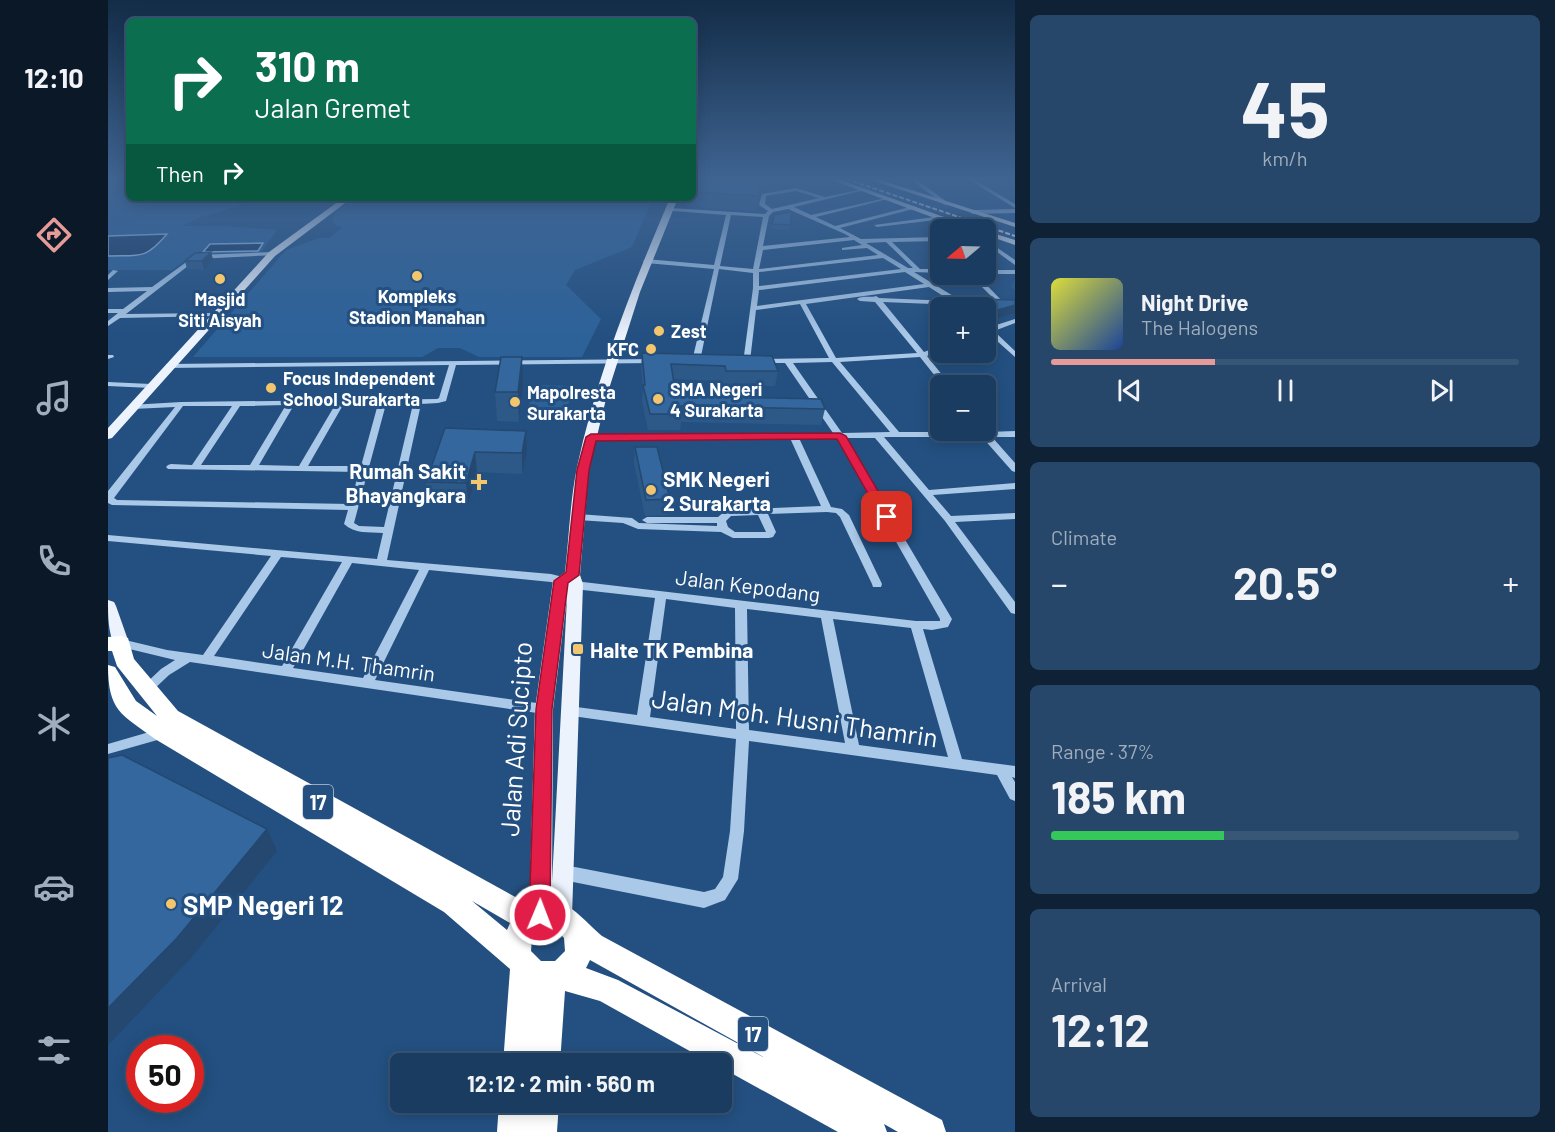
<!DOCTYPE html>
<meta charset="utf-8">
<style>
body{margin:0;font-family:Barlow,sans-serif;background:#27476a;color:#f1f3f6;height:100vh;display:flex;flex-direction:column;font-size:22px;white-space:nowrap}
*{box-sizing:border-box;margin:0}
p{font-size:20px;color:#9fadbd}
.icon{flex:none;width:33px;height:33px;fill:none;stroke:currentColor;stroke-width:2;stroke-linecap:round;stroke-linejoin:round}
.map{position:relative;flex:1;overflow:hidden}
.details{display:flex;flex-direction:column;gap:15px;padding:15px;background:#0e2135;width:540px}
.details>*{flex:none}
.top-card{position:absolute;left:18px;top:18px;width:570px;height:183px;border-radius:9px;box-shadow:0 3px 15px #0003,0 0 0 2px #385676;background:#0b6e4f;color:#fff;overflow:hidden}
.needle{width:39px;rotate:251deg}
.buttons{position:absolute;left:822px;top:219px;display:grid;gap:12px}
.buttons a{display:grid;place-items:center;width:66px;height:66px;border-radius:9px;background:#1a3c61;box-shadow:0 3px 15px #0003,0 0 0 2px #385676;font-size:30px}
.speed{position:absolute;left:18px;top:1035px;display:flex;gap:12px;font-size:30px;font-weight:700;text-align:center}
.speed>*{display:grid;place-content:center;width:78px;height:78px;border-radius:50%;background:#1a3c61;box-shadow:0 3px 15px #0003,0 0 0 2px #385676;line-height:1}
.speed .limit{border:9px solid #d22;background:#fff;color:#111}
.pin{position:absolute;display:grid;place-items:center;width:51px;height:51px;color:#fff;margin:-26px;border-radius:12px;box-shadow:0 3px 9px #0006}
.me{position:absolute;width:66px;margin:-33px;rotate:1deg;stroke-linejoin:round;filter:drop-shadow(0 0 4px #0008)}
.turn{display:flex;align-items:center;gap:21px;height:126px;padding:0 30px;font-size:27px}
.turn .icon{width:78px;height:78px;stroke-width:2.5}
.turn b{display:block;font-size:42px;line-height:51px}
.then{display:flex;align-items:center;height:57px;padding:0 30px;background:#0003;gap:12px;font-size:22px}
.big{font-size:45px;font-weight:700;line-height:1.1}
.details .card{flex:1;display:flex;flex-direction:column;justify-content:center;gap:9px;min-width:0;padding:0 21px;border-radius:9px;background:#27476a}
.details .dial{align-items:center;gap:0}
.dial b{font-size:78px;line-height:1}
.song{display:flex;align-items:center;gap:18px}
.cover{width:72px;height:72px;border-radius:9px;background:linear-gradient(135deg,hsl(60 70% 55%),hsl(220 70% 35%))}
.played{height:6px;border-radius:3px;background:linear-gradient(90deg,#e69b98 35%,#385676 35%)}
.keys{display:flex;justify-content:space-around;direction:ltr}
.heat{display:flex;justify-content:space-between;align-items:center;font-size:33px;direction:ltr}
.charge{height:9px;border-radius:4px;background:linear-gradient(90deg,#34c759 37%,#385676 0)}
.trip{position:absolute;left:282px;top:1053px;width:342px;height:60px;border-radius:9px;background:#1a3c61;box-shadow:0 3px 15px #0003,0 0 0 2px #385676;font-weight:700;line-height:60px;text-align:center}
main{display:flex;flex:1;min-height:0}
.dock{display:flex;flex-direction:column;width:108px;justify-content:space-around;align-items:center;background:#0a1827;color:#9fadbd}
.dock .icon{width:42px;height:42px}
.dock .on{color:#e69b98}
.dock b{font-size:27px;color:#f1f3f6}
.map>svg:first-child{display:block}
.green{fill:#2d6299}
.water{fill:#183a61;stroke:#9ec3e8;stroke-width:1.5}
.lines{fill:none;stroke-linecap:round;stroke-linejoin:round}
.minor{fill:#aac8e7;fill-rule:evenodd}
.major{fill:#ecf3fd;fill-rule:evenodd}
.highway{fill:#fff;fill-rule:evenodd}
.rail{stroke:#fff;stroke-width:2;stroke-dasharray:5 2;stroke-linecap:butt}
.wall{fill:#2c5988}
.shaded-wall{fill:#24486f}
.building{fill:#33679e;stroke:#24486f;stroke-width:1.5}
.route{fill:#e11d48;stroke:#92132f;stroke-width:1.5}
.poi-dot{fill:#f3c66d;stroke:#235081;stroke-width:2}
.labels{text-anchor:middle;dominant-baseline:central;stroke-width:6;stroke-linejoin:round;paint-order:stroke}
.far-poi-label{font-size:18px;font-weight:bold;fill:#fff;stroke:#235081;text-anchor:start}
.shield{fill:#235081;stroke:#bdcad9;stroke-width:1.5}
.shield-label{font-size:20px;font-weight:bold;fill:#fff}
.poi-label{font-size:21px;font-weight:bold;fill:#fff;stroke:#235081;text-anchor:start}
.street-label{font-size:21px;fill:#fff;stroke:#235081}
.near-street-label{font-size:26px;fill:#fff;stroke:#235081}
.near-poi-label{font-size:26px;font-weight:bold;fill:#fff;stroke:#235081;text-anchor:start}
</style>
<main>
<nav class="dock">
<b>12:10</b>
<svg class="icon on" aria-label="directions" viewBox="0 0 24 24"><path d="M12 3l9 9-9 9-9-9zM9 14v-3h6M13 9l2 2-2 2"/></svg>
<svg class="icon" aria-label="music" viewBox="0 0 24 24"><path d="M9 18V5l10-2v13"/><circle cx="6" cy="18" r="3"/><circle cx="16" cy="16" r="3"/></svg>
<svg class="icon" aria-label="phone" viewBox="0 0 24 24"><path d="M5 4h4l2 5-3 2q2 4 5 5l2-3 5 2v4C11 20 4 13 5 4z"/></svg>
<svg class="icon" aria-label="climate" viewBox="0 0 24 24"><path d="M12 3v18M4 7l16 10M4 17L20 7"/></svg>
<svg class="icon" aria-label="car" viewBox="0 0 24 24"><path d="M5 17H2v-5l4-1 3-4h7l3 4 3 1v5h-3M9 17h6M6 11h13"/><circle cx="7" cy="17" r="2"/><circle cx="17" cy="17" r="2"/></svg>
<svg class="icon" aria-label="filters" viewBox="0 0 24 24"><path d="M4 7h16M4 17h16"/><circle cx="9" cy="7" r="2"/><circle cx="15" cy="17" r="2"/></svg>
</nav>
<div class="map">
<svg width="907" height="1132" viewBox="0 0 907 1132">
<rect width="100%" height="100%" fill="#235081"/>
<g class="green">
<path d="M6,179h15v19h134l-65,20 -15,8h39l55,4 -15,21 -5,2 -63,1 -22,16h-64v-88z"/>
<path d="M247,198h298l-21,49 -57,23 -9,15 35,34 -19,38h-103l-19,-9h-22l-16,9h-229l93,-107 33,-12h10l14,-11 -7,-1 -4,-7 4,-7z"/>
<path d="M423,385l43,1 -11,34h-35z"/>
</g>
<g class="water">
<path d="M59,234c-22,26 -27,21 -59,22v-20z"/>
<path d="M155,243l-5,8 -55,1 7,-8z"/>
</g>
<g class="lines">
<g class="minor">
<path d="M802,179h5l35,25 -5,1z"/>
<path d="M860,179h5l42,25v4z"/>
<path d="M688,188l29,9 38,-8 2,1 -71,17 17,8 75,-17 2,1 -72,18 19,9 79,-20 3,2 -77,20 21,11 79,-2v4l-48,1 28,27h20v4l-26,-1 49,30 7,6h-8l-5,-3 -74,-3 41,50 16,-6v4l-13,6 24,30h-8l-23,-29 -80,5 59,70h79l8,-2 1,2 28,-1v6h-23l23,26v9l-3,-1 -30,-34h-98l45,53 86,-7v6l-82,6 18,21 64,-3v6l-60,3 60,80v12l-4,-1 -66,-92 -70,-83h-30l107,181 -4,8 -16,3 -9,-1 39,130 53,7v12l-3,-1 3,5v19l-5,-2 -13,-24 -248,-34 -5,90 -6,48 -13,21 -21,8 -146,-29 -3,-5 3,-5 5,-2h12l129,25 11,-3 8,-12 7,-46 6,-92 -171,-24 -2,-4 2,-4 4,-1 68,9 18,-117 -72,-8 -32,-8 -122,-12 -54,110 169,24 4,1 2,4 -2,4 -4,1 -354,-52 -21,13 -18,17 -4,2 -4,-2 -2,-3 2,-3 18,-17 14,-9 -58,-14 -2,-3 2,-3 4,-1 46,11 36,5 68,-99 -163,-15v-6l269,24 6,-26c-15,-1 -28,1 -39,-9l4,-14 -236,-5 -4,-2v-12l67,-84 -42,2 -4,-2 1,-2 51,-3 256,-3 2,-1 10,-33 -283,3v-4h3l489,-5v4h-3l-199,2 -10,36 -8,2 -17,1 -34,156 164,14 32,8 333,39h24v-2l-103,-181h-38l32,69 11,2 7,6 33,69 -1,3h-8l-1,-3 -32,-67 -4,-4 -9,-1 -59,2 8,18 -3,5 -4,1h-36l-12,-6 -83,-3 -15,-6 -45,-3 -5,-3 5,-3 54,4 7,5 78,3v-3h-70l-5,-3 5,-3h71l7,-6 3,-1 93,-4 -31,-68 -199,2 -4,-3 4,-3 242,-1 -48,-70h-24l-4,-2 4,-2 68,-1 -29,-54 -44,6 -6,51 -7,2 10,-75v-15l-34,-4 -19,92 -7,2 -1,-2 22,-92 -68,-6 -3,-2 3,-2 68,6 12,-50 -53,-4 -2,-3 94,6 3,-3 -9,-6 3,-11zM688,191l23,7 -47,11 -7,-5 1,-8zM680,209l57,25 5,3 -87,9 6,-30 4,-4zM623,215l32,2 -10,52 -33,-3zM746,240l8,5 -20,3v2l25,-2 11,7 -119,14 4,-19zM778,242l27,26h-5l-42,-25zM775,258l18,11 -142,17v-14zM797,272l19,12 -167,22 2,-16zM821,287l22,14 -72,-3 -3,-2c-6,2 -14,-1 -19,3l3,2 15,1 42,51 -81,5 -30,-54zM724,362l58,70 -48,1 -49,-70zM270,404l-17,62h-53l35,-61zM278,404h27l-29,123 -25,-1 -5,-3zM178,405l-36,60h-49l39,-59zM186,405h41l-36,61 -40,-1zM75,406h49l-40,59 -21,-1 -3,1 -2,2 2,2 191,3 -9,32 -233,-4 -3,-2zM650,515l8,17h-31l-7,-5 -2,-6 5,-5zM173,557l61,5 -60,104 -68,-10zM244,563l67,7 -56,108 -70,-10zM558,599l69,9 1,121 -86,-12zM639,609l74,9 24,125 -96,-13zM725,619l78,9 37,129 -89,-12z"/>
<path d="M907,209v4l-42,1 -3,-2 3,-2z"/>
<path d="M834,216l2,3 -67,8 -3,-2z"/>
<path d="M878,240l29,20v5l-29,-21z"/>
<path d="M164,252l3,2 -1,1 -77,4 -71,55 89,-1 2,1v2l-97,2 -12,8v-5l10,-8h-10v-4h15l24,-18 -39,1v-4l44,-1 44,-32z"/>
<path d="M5,270l5,1 -10,9v-5z"/>
<rect x="878" y="270" width="29" height="4"/>
<path d="M861,274h7l28,29v2h-4z"/>
<path d="M907,319v4l-21,8 21,20v6l-27,-24h-2v-8l4,2z"/>
<path d="M0,355h5l1,2 -6,2z"/>
<path d="M0,382l43,2 4,2 -4,2 -43,-2z"/>
<path d="M55,728l5,1 2,4 -2,4 -60,17v-10z"/>
</g>
<g class="major">
<path d="M721,179h9l142,51h-13z"/>
<path d="M760,179h9l138,44v4z"/>
<path d="M235,198h9l-77,58 -163,182 -4,1v-11l161,-176z"/>
<path d="M562,198h8l-38,94 -33,103 -18,74 -9,106 3,9 -11,332 -3,8 -8,3 -8,-3 -3,-7 -2,6 -8,3 -8,-3 -3,-8 6,-206 18,-128 12,-9c4,-34 5,-71 12,-105 20,-93 56,-182 93,-269zM459,598l-15,284 1,-173z"/>
<path d="M878,231l29,9v5l-29,-10z"/>
<path d="M0,600l6,2 2,4 13,37 -2,4h-12c-7,-15 -7,-30 -7,-47z"/>
</g>
<g class="highway">
<path d="M13,636l7,2 6,21 44,52 352,194c35,-14 49,12 72,31l340,184 4,12h-48l-14,-8 3,8h-49l-116,-64v-4h-9l-113,-63 -35,-10 -5,73h-57l7,-95 -66,-57 -289,-173c-34,-25 -47,-28 -47,-74l7,2 21,34 21,15 -40,-50 -5,-15h-4v-14zM364,901l38,22 -3,7zM433,928h14l9,10 1,13 -10,10h-14l-10,-10 1,-13zM482,960l177,99 -149,-79 -32,-12z"/>
<path d="M391,1102h60l-2,30h-60z"/>
</g>
<path class="rail" d="M738,179l169,57"/>
</g>
<g class="wall">
<path d="M585,179h68l-5,32 -70,-5 1,-8h6z"/>
<path d="M684,212l-3,18 -18,-1 3,-14z"/>
<path d="M103,252l2,8 -9,10 -17,-1 -2,-8z"/>
<path d="M907,278v12l-4,-3z"/>
<path d="M869,299l38,1 -27,21 -2,-2v-11h-12z"/>
<path d="M534,353l136,18 -3,15h-51l-2,-5 -49,-2 3,17 149,13 -4,16 -140,-3 -1,8h-32l-6,-29 1,-13 -2,-20z"/>
<path d="M415,386l-4,36 -22,-1 -2,-29z"/>
<path d="M337,428l81,3 1,20 -5,23 -45,-2 -9,33 -39,-2 -3,-21z"/>
<path d="M527,447l35,52 -2,16 -23,1 -11,-53z"/>
</g>
<g class="shaded-wall">
<path d="M103,252l2,8 -9,10 -2,-9z"/>
<path d="M907,305v8l-27,8 3,-9z"/>
<path d="M414,357l1,29 -4,36 -1,-30z"/>
<path d="M418,431l1,20 -5,23v-21z"/>
<path d="M367,452l2,20 -9,33 -2,-22z"/>
<path d="M159,829l10,22 -86,107 -83,87v-37z"/>
</g>
<g class="building">
<path d="M585,179h68l-3,17 -65,-4z"/>
<path d="M684,212l-2,13 -18,-1 2,-9z"/>
<path d="M103,252l-9,9h-17l10,-8z"/>
<path d="M869,299l38,1v5l-24,7z"/>
<path d="M534,353l130,3 6,15h-52l-1,-5 -54,-2 5,32 145,3 4,10 -146,-3 3,8h-32l-7,-29h2z"/>
<path d="M393,357h21l-4,35h-23z"/>
<path d="M337,428l81,3 -4,22 -47,-1 -9,31 -40,-1z"/>
<path d="M527,447h22l13,52 -24,1z"/>
<path d="M14,755l145,74 -90,109 -69,70v-250z"/>
</g>
<linearGradient id="sky" x2="0" y2="1"><stop stop-color="#132c47"/><stop offset="0.53" stop-color="#3f6492"/><stop offset="1" stop-color="#3f6492" stop-opacity="0"/></linearGradient>
<rect width="907" height="337" fill="url(#sky)"/>
<path class="route" d="M732,433l6,3 47,81 -1,3h-9l-46,-81 -241,2 -7,29 -10,105 -11,8 -16,126 -2,206 -3,7 -7,3 -8,-3 -3,-7 7,-206 18,-128 12,-9 11,-102 9,-33 5,-3z"/>
<g class="poi-dot">
<circle cx="309" cy="276" r="6"/>
<circle cx="112" cy="279" r="6"/>
<circle cx="551" cy="331" r="6"/>
<circle cx="543" cy="349" r="6"/>
<circle cx="163" cy="388" r="6"/>
<circle cx="550" cy="399" r="6"/>
<circle cx="407" cy="402" r="6"/>
<path d="M368 473h6v6h6v6h-6v6h-6v-6h-6v-6h6z"/>
<circle cx="543" cy="490" r="6"/>
<rect x="464" y="643" width="12" height="12" rx="3"/>
<circle cx="63" cy="904" r="6"/>
</g>
<g class="labels">
<g class="far-poi-label">
<text x="309" y="296" text-anchor="middle">Kompleks<tspan x="309" dy="21">Stadion Manahan</tspan></text>
<text x="112" y="299" text-anchor="middle">Masjid<tspan x="112" dy="21">Siti Aisyah</tspan></text>
<text x="563" y="331">Zest</text>
<text x="531" y="349" text-anchor="end">KFC</text>
<text x="175" y="378">Focus Independent<tspan x="175" dy="21">School Surakarta</tspan></text>
<text x="562" y="389">SMA Negeri<tspan x="562" dy="21">4 Surakarta</tspan></text>
<text x="419" y="392">Mapolresta<tspan x="419" dy="21">Surakarta</tspan></text>
</g>
<g class="shield">
<rect x="195" y="785" width="30" height="34" rx="4.5"/>
<rect x="630" y="1017" width="30" height="34" rx="4.5"/>
</g>
<g class="shield-label">
<text x="210" y="802">17</text>
<text x="645" y="1034">17</text>
</g>
<g class="poi-label">
<text x="358" y="470" text-anchor="end">Rumah Sakit<tspan x="358" dy="24">Bhayangkara</tspan></text>
<text x="555" y="478">SMK Negeri<tspan x="555" dy="24">2 Surakarta</tspan></text>
<text x="482" y="649">Halte TK Pembina</text>
</g>
<g class="street-label">
<text transform="translate(640 585) rotate(7)">Jalan Kepodang</text>
<text transform="translate(241 661) rotate(8)">Jalan M.H. Thamrin</text>
</g>
<g class="near-street-label">
<text transform="translate(687 717) rotate(8)">Jalan Moh. Husni Thamrin</text>
<text transform="translate(407 739) rotate(-86)">Jalan Adi Sucipto</text>
</g>
<g class="near-poi-label">
<text x="75" y="904">SMP Negeri 12</text>
</g>
</g>
</svg>
<div class="buttons">
<a><svg class="needle" viewBox="-14 -14 28 28"><path d="M0-13l5 13h-10z" fill="#e53935"/><path d="M0 13l5-13h-10z" fill="#9fadbd"/></svg></a>
<a>+</a>
<a>−</a>
</div>
<div class="speed"><div class="limit">50</div></div>
<div class="pin" style="left:779px;top:517px;background:#d93025"><svg class="icon" aria-label="arrive" viewBox="0 0 24 24"><path d="M6 21V4h12l-3 4 3 4H6"/></svg></div>
<svg class="me" style="left:432px;top:915px" viewBox="-20 -20 40 40"><circle r="17" fill="#e11d48" stroke="#fff" stroke-width="3"/><path d="M0-11L8 9 0 5-8 9z" fill="#fff"/></svg>
<div class="trip">12:12 · 2 min · 560 m</div>
<div class="top-card">
<div class="turn"><svg class="icon" aria-label="right" viewBox="0 0 24 24"><path d="M7 20v-9h11M14 6l5 5-5 5"/></svg><div><b>310 m</b>Jalan Gremet</div></div>
<div class="then">Then<svg class="icon" aria-label="right" viewBox="0 0 24 24"><path d="M7 20v-9h11M14 6l5 5-5 5"/></svg></div>
</div>
</div>
<section class="details">
<div class="card dial"><b>45</b><p>km/h</p></div>
<div class="card">
<div class="song"><i class="cover"></i><div><b>Night Drive</b><p>The Halogens</p></div></div>
<div class="played"></div>
<div class="keys"><svg class="icon" aria-label="previous" viewBox="0 0 24 24"><path d="M18 5L8 12l10 7zM5 5v14"/></svg><svg class="icon" aria-label="pause" viewBox="0 0 24 24"><path d="M8 5v14M16 5v14"/></svg><svg class="icon" aria-label="next" viewBox="0 0 24 24"><path d="M6 5l10 7-10 7zM19 5v14"/></svg></div>
</div>
<div class="card"><p>Climate</p>
<div class="heat"><a>−</a><b class="big">20.5°</b><a>+</a></div>
</div>
<div class="card"><p>Range · 37%</p><b class="big">185 km</b><div class="charge"></div></div>
<div class="card"><p>Arrival</p><b class="big">12:12</b></div>
</section>
</main>
